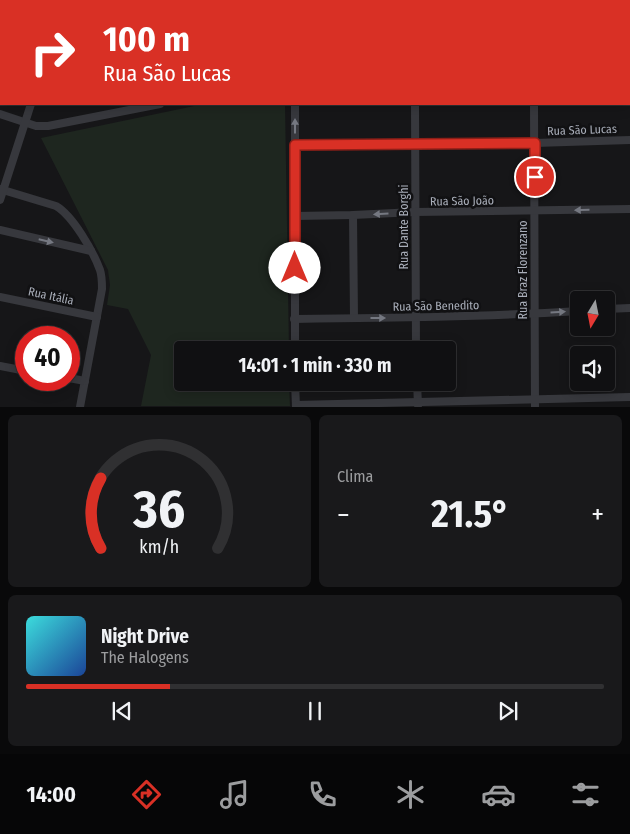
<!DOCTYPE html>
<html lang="pt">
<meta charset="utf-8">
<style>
body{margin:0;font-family:"Fira Sans Condensed",sans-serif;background:#19191b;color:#f1f3f6;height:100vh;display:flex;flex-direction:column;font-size:19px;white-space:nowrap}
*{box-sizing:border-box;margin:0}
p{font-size:16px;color:#9c9d9f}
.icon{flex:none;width:28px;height:28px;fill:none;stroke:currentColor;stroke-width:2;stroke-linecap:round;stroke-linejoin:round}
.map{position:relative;height:407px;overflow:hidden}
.sheet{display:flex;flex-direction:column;gap:8px;padding:8px;background:#09090a;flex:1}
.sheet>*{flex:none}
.banner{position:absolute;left:0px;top:0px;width:630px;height:105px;box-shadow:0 2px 12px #0003,0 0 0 1px #303032;background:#d93025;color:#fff;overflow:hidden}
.needle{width:32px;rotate:190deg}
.buttons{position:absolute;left:570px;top:291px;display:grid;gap:10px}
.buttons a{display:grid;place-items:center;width:45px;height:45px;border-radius:5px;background:#101012;box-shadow:0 2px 12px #0003,0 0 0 1px #303032;font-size:25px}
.speed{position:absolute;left:15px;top:326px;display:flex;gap:10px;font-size:25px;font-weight:700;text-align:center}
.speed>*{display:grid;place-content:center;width:65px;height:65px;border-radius:50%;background:#101012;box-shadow:0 2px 12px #0003,0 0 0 1px #303032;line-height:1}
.speed .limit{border:8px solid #d22;background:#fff;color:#111}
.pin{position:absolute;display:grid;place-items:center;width:42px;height:42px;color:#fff;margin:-21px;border:2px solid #fff;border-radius:50%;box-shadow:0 1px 5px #0007}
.me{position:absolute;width:55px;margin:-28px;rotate:0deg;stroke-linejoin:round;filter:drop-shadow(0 0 4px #0008)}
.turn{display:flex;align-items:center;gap:18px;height:105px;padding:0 20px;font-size:22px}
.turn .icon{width:65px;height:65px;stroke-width:2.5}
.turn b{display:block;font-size:35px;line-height:42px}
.big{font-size:38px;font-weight:700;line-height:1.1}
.sheet .widget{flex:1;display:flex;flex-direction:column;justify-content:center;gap:8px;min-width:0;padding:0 18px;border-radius:8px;background:#19191b}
.sheet .dial{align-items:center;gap:0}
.dial svg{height:130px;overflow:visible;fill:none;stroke:#303032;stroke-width:7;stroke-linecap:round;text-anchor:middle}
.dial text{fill:#f1f3f6;stroke:none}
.song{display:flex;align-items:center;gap:15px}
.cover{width:60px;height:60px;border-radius:8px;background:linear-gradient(135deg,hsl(180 70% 55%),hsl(220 70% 35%))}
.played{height:5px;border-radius:2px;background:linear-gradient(90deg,#d93025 25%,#303032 25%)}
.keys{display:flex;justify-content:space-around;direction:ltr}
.heat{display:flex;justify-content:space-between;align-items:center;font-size:28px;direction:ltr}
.sheet .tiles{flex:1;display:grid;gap:8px;grid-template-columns:1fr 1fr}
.widget:last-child{grid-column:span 2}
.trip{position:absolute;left:174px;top:341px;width:282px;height:50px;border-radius:5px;background:#101012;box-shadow:0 2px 12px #0003,0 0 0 1px #303032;font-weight:700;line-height:50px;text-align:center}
.dock{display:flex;height:80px;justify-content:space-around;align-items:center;background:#060607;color:#9c9d9f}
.dock .icon{width:35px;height:35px}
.dock .on{color:#d93025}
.dock b{font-size:22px;color:#f1f3f6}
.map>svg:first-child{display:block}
.green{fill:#1e261f}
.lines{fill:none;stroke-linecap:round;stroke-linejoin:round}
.minor{stroke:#37383d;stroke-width:8}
.oneway{fill:#757881}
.route-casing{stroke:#8d1f18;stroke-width:12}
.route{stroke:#d93025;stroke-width:9}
.labels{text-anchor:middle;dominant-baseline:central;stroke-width:5;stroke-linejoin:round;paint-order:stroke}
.street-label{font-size:12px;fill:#a8adb8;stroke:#111113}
</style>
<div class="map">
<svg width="630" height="407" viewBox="0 0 630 407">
<rect width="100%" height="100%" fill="#161618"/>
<path class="green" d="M204,104h81l4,246h-107v32l107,1 1,23h-149l10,-51 -23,-46 -21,-4 3,-20 -2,-15 -67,-132z"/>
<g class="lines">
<g class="minor">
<path d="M12,0v1"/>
<path d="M293,0v1"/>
<path d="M533,0v1"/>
<path d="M232,1l6,-1"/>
<path d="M415,1v-1"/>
<path d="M0,49h1"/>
<path d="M629,74h1"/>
<path d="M415,104l1,246"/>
<path d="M534,104l1,303"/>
<path d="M0,114l36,12h12l112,-22"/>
<path d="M295,145l240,-2 95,-3"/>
<path d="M0,189l56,17c17,10 37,45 44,64 2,6 2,13 2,19l-22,118"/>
<path d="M0,200l31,-96"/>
<path d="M353,215l1,103"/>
<path d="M295,216l58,-1 62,-3 215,-3"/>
<path d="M0,230l91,21"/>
<path d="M0,297l97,20"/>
<path d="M606,309l24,-1"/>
<path d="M294,319c95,-1 190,-2 285,-8"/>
<path d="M295,350v-246"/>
<path d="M0,366l26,5"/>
<path d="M69,378l16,3"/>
<path d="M295,382l1,25"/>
<path d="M417,382l1,23"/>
<path d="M296,405l334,-8"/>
</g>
</g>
<defs><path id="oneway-solid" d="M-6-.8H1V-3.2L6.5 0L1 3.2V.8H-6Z" transform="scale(1.25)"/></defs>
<g class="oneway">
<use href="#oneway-solid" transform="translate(295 126) rotate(-90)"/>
<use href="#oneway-solid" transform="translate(582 210) rotate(179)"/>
<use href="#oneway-solid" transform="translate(381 214) rotate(177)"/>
<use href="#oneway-solid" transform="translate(46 241) rotate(13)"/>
<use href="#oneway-solid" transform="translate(558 312) rotate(-4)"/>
<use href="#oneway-solid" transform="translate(378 318)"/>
</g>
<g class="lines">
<g class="route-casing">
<path id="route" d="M295,268v-123l240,-2v34"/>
</g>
<use href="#route" class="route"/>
</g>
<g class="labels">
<g class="street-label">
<text transform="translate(582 130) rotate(-2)">Rua São Lucas</text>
<text transform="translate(462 201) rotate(-1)">Rua São João</text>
<text transform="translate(404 227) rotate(-90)">Rua Dante Borghi</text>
<text transform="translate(523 270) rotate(-90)">Rua Braz Florenzano</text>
<text transform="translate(51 296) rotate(12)">Rua Itália</text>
<text transform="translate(436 306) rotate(-1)">Rua São Benedito</text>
</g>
</g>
</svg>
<div class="buttons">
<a><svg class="needle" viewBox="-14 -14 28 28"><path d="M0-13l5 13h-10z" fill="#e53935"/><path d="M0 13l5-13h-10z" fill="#9c9d9f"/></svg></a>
<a><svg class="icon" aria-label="sound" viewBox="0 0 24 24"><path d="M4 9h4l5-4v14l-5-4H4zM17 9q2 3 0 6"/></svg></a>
</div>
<div class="speed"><div class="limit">40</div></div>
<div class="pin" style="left:535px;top:177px;background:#d93025"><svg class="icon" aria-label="arrive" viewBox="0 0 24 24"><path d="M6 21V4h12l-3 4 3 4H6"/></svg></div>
<svg class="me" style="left:295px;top:268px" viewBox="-20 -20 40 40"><circle r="19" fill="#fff"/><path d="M0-13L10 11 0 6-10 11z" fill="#d93025"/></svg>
<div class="trip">14:01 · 1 min · 330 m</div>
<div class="banner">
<div class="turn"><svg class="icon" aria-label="right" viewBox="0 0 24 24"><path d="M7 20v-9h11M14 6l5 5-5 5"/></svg><div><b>100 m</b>Rua São Lucas</div></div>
</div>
</div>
<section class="sheet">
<div class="tiles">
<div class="widget dial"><svg viewBox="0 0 100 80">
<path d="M14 69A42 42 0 1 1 86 69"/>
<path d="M14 69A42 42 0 0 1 14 26" stroke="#d93025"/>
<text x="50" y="56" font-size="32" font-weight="700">36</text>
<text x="50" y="72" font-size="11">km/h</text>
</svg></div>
<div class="widget"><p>Clima</p>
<div class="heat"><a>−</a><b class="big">21.5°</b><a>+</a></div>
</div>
<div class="widget">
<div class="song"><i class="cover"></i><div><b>Night Drive</b><p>The Halogens</p></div></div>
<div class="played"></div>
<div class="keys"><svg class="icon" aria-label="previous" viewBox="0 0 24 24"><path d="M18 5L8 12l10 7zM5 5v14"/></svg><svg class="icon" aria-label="pause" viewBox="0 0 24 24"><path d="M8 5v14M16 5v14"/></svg><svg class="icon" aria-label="next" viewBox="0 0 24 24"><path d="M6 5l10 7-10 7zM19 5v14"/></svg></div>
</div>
</div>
</section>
<nav class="dock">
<b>14:00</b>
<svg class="icon on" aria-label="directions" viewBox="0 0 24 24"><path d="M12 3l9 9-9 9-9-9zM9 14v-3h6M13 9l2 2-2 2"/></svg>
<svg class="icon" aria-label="music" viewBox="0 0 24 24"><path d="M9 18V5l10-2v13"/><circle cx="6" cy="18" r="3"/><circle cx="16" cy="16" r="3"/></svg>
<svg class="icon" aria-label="phone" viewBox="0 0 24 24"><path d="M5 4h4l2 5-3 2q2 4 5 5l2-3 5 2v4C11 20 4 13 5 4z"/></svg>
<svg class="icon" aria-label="climate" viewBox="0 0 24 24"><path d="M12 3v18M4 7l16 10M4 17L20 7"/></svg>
<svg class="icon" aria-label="car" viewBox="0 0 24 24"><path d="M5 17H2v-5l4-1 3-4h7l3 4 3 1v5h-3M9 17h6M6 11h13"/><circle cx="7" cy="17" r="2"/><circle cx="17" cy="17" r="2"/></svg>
<svg class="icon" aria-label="filters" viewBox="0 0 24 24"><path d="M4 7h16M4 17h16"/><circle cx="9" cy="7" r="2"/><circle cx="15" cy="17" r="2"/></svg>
</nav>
